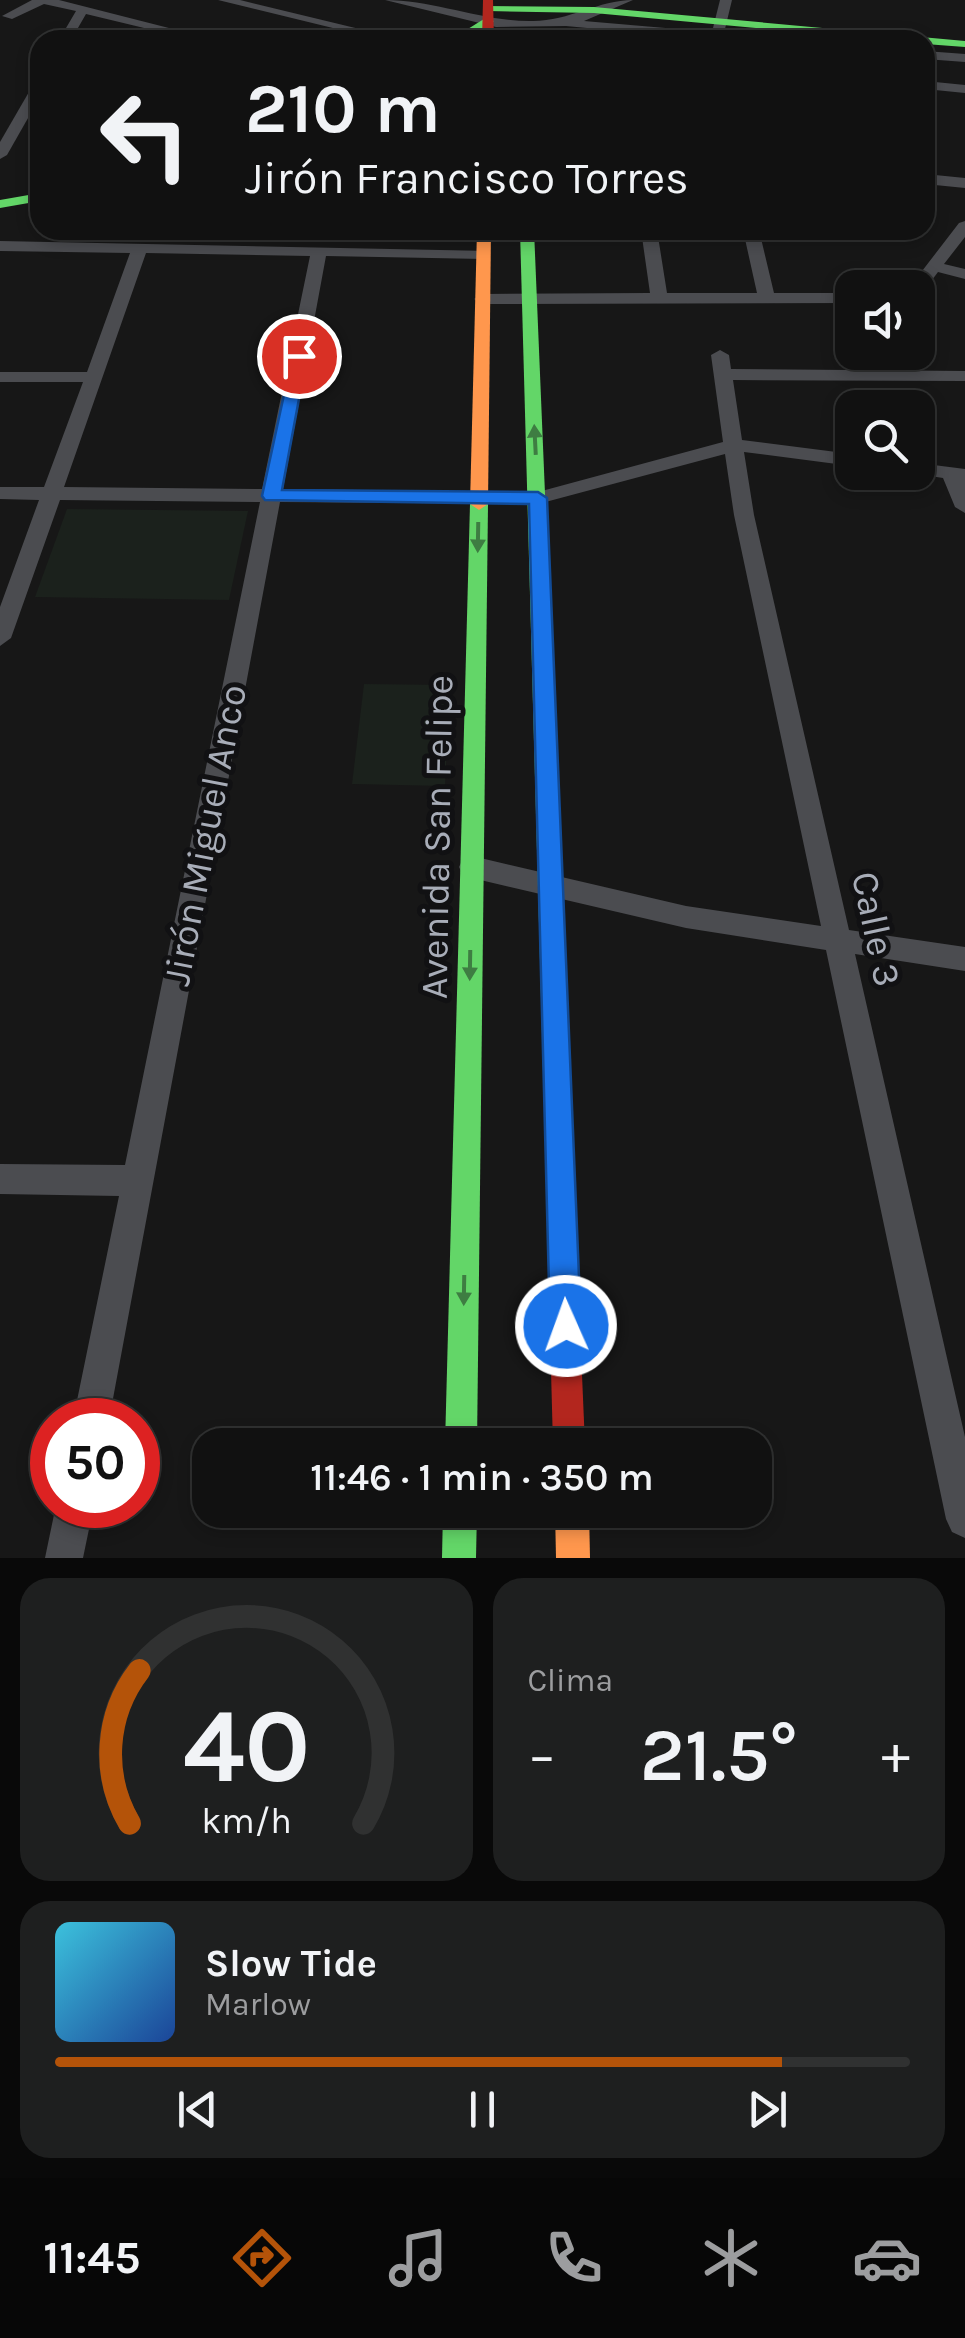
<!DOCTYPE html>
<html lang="es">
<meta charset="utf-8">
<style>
body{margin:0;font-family:Karla,sans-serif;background:#1e1f1f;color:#f1f3f6;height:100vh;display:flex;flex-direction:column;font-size:38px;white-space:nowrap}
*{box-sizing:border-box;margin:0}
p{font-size:32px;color:#9c9d9f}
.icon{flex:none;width:55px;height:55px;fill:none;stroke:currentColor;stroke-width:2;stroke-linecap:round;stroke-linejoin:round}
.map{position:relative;height:1558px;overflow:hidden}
.panel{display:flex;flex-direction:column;gap:20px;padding:20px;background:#090909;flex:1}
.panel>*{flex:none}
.hud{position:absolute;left:30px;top:30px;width:905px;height:210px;border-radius:30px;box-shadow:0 5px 15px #0003,0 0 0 2px #303131;background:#111;color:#f1f3f6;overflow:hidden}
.buttons{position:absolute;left:835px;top:270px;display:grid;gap:20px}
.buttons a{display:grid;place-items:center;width:100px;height:100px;border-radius:20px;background:#111;box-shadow:0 5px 15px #0003,0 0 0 2px #303131;font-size:50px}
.speed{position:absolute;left:30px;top:1398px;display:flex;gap:20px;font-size:50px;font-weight:700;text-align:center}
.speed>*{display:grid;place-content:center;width:130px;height:130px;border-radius:50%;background:#111;box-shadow:0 5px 15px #0003,0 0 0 2px #303131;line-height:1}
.speed .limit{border:15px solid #d22;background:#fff;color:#111}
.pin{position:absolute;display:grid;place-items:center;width:85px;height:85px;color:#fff;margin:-42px;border:5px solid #fff;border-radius:50%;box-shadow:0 2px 10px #0007}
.me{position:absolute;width:110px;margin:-55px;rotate:358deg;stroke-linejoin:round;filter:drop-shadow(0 0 8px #0008)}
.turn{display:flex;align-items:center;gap:35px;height:210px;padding:0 50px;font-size:45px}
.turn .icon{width:130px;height:130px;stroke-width:2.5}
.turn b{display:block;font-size:70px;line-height:85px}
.big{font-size:75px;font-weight:600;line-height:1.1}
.panel .tile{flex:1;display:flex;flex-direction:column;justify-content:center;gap:15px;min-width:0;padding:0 35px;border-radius:30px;background:#1e1f1f}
.panel .dial{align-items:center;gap:0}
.dial svg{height:260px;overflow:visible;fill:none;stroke:#303131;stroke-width:7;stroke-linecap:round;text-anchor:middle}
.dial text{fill:#f1f3f6;stroke:none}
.song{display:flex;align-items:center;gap:30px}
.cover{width:120px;height:120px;border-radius:15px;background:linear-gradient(135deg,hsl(190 70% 55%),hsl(220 70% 35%))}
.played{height:10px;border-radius:5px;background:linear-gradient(90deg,#b45309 85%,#303131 85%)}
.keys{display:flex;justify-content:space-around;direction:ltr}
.heat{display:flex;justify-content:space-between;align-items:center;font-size:55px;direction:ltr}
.panel .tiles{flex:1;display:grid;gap:20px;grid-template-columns:1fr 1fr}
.tile:last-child{grid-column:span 2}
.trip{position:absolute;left:192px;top:1428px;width:580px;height:100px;border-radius:30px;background:#111;box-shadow:0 5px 15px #0003,0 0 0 2px #303131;font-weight:600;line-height:100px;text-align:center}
.menu{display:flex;height:160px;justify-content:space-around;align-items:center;background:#070707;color:#9c9d9f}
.menu .icon{width:70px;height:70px}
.menu .on{color:#b45309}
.menu b{font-size:45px;color:#f1f3f6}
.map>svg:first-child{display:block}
.green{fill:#1b211c}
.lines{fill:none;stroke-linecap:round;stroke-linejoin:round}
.street{fill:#4b4c50;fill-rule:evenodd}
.fast{fill:#63d668;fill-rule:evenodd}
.slow{fill:#ff974d;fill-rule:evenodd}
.jam{fill:#b3261e;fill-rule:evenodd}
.oneway{fill:#3e7d42}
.route{fill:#1a73e8;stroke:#114b97;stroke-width:2.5}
.labels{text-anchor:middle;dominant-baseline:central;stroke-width:10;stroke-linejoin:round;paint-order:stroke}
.street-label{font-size:38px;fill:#a8adb8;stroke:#111113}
</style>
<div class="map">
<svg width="965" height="1558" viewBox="0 0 965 1558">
<rect width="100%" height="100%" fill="#171717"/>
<g class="green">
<path d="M67,509l181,2 -19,89 -194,-3z"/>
<path d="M364,684l86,1 -5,101 -93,-2z"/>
</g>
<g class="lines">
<g class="street">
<path d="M32,0h27l157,40h-22l-108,-26 -15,26h-12l17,-29 -32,-7 -32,15 -10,-3z"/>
<path d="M218,0h22l165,40h-23z"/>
<path d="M385,0c50,0 98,22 148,21 36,0 66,-21 100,-21l-49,21 128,11 8,-32h12l-8,33 37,7h-47l-148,-14 -70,1z"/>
<path d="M925,51l40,3v8l-40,-3z"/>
<path d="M40,81v16l-33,58 -7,4v-17l33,-57z"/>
<path d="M925,81l40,4v8l-40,-4z"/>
<path d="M925,174l40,4v10l-40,-4z"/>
<path d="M965,221v16l-21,27 21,5v10l-27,-7 -15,20 -14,-4 50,-65z"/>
<path d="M641,230h16l10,63h90l-14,-63h16l15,63h78v10l-369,1 -9,-5 9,-5 167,-1z"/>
<path d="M0,241l490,10v6l-6,2 -158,-3 -43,233 255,3 185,-50 -12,-87 9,-5 9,5 2,14 234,2v10l-232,-1 9,60 110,14v12l-108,-14 10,63 95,415 116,17v24l-110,-17 110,483v101l-13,-6 -6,-13 -120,-569 -140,-22 -214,-50 -9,-3 -4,-8 4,-8 9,-3 214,50 135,20 -87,-411 -9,-61 -187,50 -258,-2 -171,918h-36l46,-224 -119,-2v-30l125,1 135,-663 -200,-2 -49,138 -11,8v-39l39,-107 -39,-1v-12h44l39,-105h-83v-10h87l43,-119 -130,-2zM146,253l164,3 -48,233 -198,-2z"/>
<path d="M918,463l47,6v44l-10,-6 -12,-29 -32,-5 7,-1z"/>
<path d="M56,1505h38l-11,53h-38z"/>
</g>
<g class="fast">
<path d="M484,6l110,1 371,34v6l-40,-3v-4h-41l-290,-27 -106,-2z"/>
<path d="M484,19l10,2 -30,19h-14z"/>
<path d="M40,193v8l-40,7v-8z"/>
<path d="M520,230h14l35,840 -4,9 -9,3 -9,-3 -4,-9z"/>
<path d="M479,498l9,6 -11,941h-32l25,-941z"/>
<path d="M443,1510h34l-1,48h-34z"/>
</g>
<g class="slow">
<path d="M477,230h14l-3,274 -9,6 -9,-6z"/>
<path d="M555,1510h34l1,48h-34z"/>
</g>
<g class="jam">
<path d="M483,0h10l1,40h-12z"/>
<path d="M556,1058l9,3 4,9 16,375h-32l-10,-375 4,-9z"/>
</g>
</g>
<defs><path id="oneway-solid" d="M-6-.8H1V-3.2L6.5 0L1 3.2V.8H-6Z" transform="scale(2.5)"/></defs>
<g class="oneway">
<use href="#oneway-solid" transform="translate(535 440) rotate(-93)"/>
<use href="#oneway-solid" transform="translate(478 537) rotate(91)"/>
<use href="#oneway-solid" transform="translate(470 965) rotate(91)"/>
<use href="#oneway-solid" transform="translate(464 1290) rotate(91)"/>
</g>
<path class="route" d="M293,353l14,3 -25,134 256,2 9,6 34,828 -5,10 -10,5 -11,-5 -5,-10 -21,-822 -264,-4 -3,-4z"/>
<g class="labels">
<g class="street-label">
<text transform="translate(205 835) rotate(-79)">Jirón Miguel Anco</text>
<text transform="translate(437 837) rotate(-89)">Avenida San Felipe</text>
<text transform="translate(876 929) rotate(78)">Calle 3</text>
</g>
</g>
</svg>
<div class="buttons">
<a><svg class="icon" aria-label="sound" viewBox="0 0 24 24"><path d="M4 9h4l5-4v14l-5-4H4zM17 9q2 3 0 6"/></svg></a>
<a><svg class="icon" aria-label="search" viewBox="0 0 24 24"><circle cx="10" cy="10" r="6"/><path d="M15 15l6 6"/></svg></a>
</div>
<div class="speed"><div class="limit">50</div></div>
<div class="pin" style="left:299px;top:356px;background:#d93025"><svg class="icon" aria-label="arrive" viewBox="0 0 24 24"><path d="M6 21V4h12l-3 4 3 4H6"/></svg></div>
<svg class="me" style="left:566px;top:1326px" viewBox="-20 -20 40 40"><circle r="17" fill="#1a73e8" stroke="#fff" stroke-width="3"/><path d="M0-11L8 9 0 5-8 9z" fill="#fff"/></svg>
<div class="trip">11:46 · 1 min · 350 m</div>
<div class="hud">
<div class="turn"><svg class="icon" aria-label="left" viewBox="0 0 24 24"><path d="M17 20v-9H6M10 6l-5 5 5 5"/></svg><div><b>210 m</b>Jirón Francisco Torres</div></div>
</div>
</div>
<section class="panel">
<div class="tiles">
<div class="tile dial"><svg viewBox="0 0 100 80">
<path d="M14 69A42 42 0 1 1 86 69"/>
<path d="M14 69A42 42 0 0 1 17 22" stroke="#b45309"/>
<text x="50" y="56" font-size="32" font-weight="700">40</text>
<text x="50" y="72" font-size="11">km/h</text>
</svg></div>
<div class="tile"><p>Clima</p>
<div class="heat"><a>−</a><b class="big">21.5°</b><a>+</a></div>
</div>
<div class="tile">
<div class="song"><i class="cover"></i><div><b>Slow Tide</b><p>Marlow</p></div></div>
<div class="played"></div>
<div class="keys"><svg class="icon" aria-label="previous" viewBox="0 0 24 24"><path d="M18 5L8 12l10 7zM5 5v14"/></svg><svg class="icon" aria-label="pause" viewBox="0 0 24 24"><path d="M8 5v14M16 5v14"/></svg><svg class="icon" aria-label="next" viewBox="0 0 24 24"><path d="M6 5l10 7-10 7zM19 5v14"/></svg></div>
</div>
</div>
</section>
<nav class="menu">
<b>11:45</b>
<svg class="icon on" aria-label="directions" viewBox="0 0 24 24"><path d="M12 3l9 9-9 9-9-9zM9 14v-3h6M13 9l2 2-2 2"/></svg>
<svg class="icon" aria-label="music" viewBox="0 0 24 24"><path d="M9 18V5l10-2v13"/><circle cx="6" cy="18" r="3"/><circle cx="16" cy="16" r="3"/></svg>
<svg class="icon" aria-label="phone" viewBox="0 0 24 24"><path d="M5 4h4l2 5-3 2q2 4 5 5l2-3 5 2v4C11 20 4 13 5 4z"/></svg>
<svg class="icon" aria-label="climate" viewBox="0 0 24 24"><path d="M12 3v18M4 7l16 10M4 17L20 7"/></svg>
<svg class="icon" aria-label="car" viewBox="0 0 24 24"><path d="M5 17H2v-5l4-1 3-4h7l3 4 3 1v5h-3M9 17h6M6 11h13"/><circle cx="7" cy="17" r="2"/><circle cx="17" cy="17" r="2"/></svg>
</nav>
